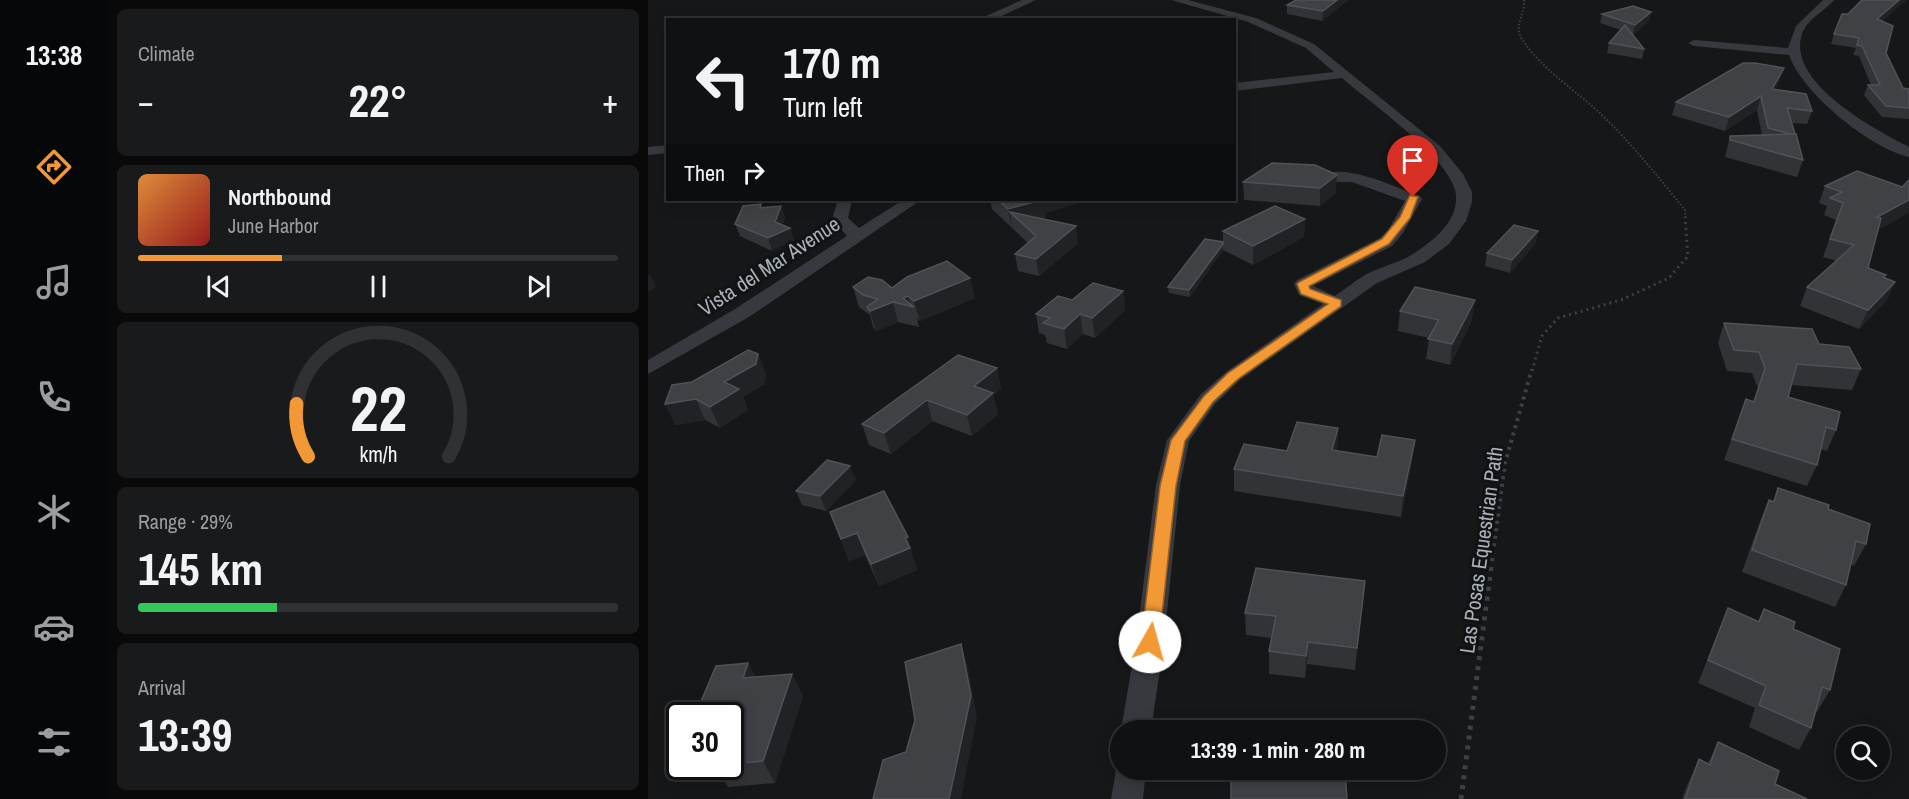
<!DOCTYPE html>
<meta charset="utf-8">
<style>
body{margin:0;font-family:"Archivo Narrow",sans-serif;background:#191a1c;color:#f1f3f6;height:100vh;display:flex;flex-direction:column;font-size:22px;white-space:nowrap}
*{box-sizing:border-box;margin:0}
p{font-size:20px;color:#9c9da0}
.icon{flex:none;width:33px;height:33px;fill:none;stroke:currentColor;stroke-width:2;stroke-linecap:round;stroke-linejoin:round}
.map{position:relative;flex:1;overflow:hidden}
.sheet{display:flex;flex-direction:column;gap:9px;padding:9px;background:#09090a;width:540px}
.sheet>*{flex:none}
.top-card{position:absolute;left:18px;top:18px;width:570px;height:183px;border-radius:0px;box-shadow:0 3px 15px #0003,0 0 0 2px #303133;background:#101113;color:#f1f3f6;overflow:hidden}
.fabs{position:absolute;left:1188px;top:726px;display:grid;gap:12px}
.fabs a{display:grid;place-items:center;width:54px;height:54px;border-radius:50%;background:#101113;box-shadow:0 3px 15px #0003,0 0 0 2px #303133;font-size:30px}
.speed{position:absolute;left:18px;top:702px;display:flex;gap:12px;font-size:30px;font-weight:700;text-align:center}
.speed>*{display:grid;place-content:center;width:78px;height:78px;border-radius:50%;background:#101113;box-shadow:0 3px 15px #0003,0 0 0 2px #303133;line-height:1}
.speed .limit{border:3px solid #111;border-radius:9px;background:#fff;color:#111}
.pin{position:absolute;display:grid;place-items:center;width:51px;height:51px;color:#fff;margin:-62px -26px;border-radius:50% 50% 50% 0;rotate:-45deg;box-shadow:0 0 6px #0007}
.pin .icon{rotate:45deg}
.me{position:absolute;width:66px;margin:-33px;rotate:7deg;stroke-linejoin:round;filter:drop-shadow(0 0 4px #0008)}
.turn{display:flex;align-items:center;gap:21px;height:126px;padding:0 18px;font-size:27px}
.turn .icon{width:78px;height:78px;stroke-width:2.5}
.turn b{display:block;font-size:42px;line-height:51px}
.then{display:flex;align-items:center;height:57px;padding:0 18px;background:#0003;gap:12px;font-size:22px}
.big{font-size:45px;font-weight:700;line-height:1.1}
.sheet .tile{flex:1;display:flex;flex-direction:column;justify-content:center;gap:9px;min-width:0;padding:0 21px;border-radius:9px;background:#191a1c}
.sheet .dial{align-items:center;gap:0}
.dial svg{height:156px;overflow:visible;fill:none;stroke:#303133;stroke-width:7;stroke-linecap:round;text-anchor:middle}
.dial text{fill:#f1f3f6;stroke:none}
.song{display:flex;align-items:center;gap:18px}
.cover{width:72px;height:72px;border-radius:9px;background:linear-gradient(135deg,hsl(30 70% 55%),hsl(0 70% 35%))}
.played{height:6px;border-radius:3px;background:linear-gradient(90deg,#f29835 30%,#303133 30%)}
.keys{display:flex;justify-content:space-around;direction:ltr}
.heat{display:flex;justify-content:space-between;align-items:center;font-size:33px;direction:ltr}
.charge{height:9px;border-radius:4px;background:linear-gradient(90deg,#34c759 29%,#303133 0)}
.trip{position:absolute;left:462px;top:720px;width:336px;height:60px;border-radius:30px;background:#101113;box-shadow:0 3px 15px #0003,0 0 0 2px #303133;font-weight:700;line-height:60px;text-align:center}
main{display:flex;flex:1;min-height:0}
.tabs{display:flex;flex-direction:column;width:108px;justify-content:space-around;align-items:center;background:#060708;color:#9c9da0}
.tabs .icon{width:42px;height:42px}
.tabs .on{color:#f29835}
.tabs b{font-size:27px;color:#f1f3f6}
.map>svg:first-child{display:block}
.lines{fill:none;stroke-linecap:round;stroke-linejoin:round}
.path-far3{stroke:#3d4045;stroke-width:2;stroke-dasharray:1.5 2;stroke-linecap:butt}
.path-far2{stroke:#3d4045;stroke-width:3;stroke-dasharray:2 4;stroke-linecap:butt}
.path-far1{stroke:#3d4045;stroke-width:4;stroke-dasharray:3 4.5;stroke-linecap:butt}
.path{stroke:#3d4045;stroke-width:5;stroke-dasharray:4 6;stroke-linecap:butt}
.minor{fill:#37393e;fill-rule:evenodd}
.wall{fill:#323337}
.shaded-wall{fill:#212225}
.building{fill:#3f4145;stroke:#4f5257;stroke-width:1.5}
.route{fill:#f29835;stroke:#9d6322;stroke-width:1.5}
.labels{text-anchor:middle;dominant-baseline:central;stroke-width:6;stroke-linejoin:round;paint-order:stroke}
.street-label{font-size:21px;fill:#a9b0b8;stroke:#111214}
</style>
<main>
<nav class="tabs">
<b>13:38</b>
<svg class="icon on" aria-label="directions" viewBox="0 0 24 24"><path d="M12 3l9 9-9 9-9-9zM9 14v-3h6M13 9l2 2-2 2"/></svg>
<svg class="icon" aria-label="music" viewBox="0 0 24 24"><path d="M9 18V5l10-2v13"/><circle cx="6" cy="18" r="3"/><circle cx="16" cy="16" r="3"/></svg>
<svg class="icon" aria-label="phone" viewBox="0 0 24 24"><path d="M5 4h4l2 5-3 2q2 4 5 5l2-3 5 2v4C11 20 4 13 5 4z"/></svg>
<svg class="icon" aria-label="climate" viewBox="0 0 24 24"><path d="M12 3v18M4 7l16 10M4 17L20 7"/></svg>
<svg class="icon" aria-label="car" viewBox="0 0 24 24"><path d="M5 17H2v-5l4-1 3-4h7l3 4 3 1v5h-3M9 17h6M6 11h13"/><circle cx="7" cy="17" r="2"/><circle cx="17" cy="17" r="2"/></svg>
<svg class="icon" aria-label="filters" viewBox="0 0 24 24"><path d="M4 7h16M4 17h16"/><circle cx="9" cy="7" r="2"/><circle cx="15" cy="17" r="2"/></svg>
</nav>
<section class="sheet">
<div class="tile"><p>Climate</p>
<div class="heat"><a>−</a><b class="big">22°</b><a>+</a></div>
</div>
<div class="tile">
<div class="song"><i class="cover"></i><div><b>Northbound</b><p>June Harbor</p></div></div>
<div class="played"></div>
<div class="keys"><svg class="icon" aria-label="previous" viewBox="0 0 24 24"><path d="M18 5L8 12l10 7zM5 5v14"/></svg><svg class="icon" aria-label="pause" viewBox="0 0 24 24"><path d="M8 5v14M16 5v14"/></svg><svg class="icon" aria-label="next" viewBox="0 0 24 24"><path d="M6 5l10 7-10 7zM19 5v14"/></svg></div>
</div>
<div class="tile dial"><svg viewBox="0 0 100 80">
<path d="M14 69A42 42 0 1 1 86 69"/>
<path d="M14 69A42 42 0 0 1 8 42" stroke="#f29835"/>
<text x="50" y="56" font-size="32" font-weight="700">22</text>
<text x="50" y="72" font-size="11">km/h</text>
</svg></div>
<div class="tile"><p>Range · 29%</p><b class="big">145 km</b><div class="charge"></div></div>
<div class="tile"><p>Arrival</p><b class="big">13:39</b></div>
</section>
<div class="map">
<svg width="1261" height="799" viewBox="0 0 1261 799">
<rect width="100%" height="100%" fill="#161719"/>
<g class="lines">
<path class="path-far3" d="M876,0c2,13 -11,25 -2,39 20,31 55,52 81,77 30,29 56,62 82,94l1,9"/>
<path class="path-far2" d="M884,371l10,-35 16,-18 63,-18 48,-22 19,-22 -3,-39"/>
<path class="path-far1" d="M844,561l13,-98 27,-94"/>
<path class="path" d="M813,799l31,-239"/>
<g class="minor">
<path d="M374,0h14l-43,20h-16z"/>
<path d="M523,0h17l68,18 58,26 126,102 23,28 9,18v10l-6,19 -17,23 -24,18 -48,21 -137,97 -25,24 -26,37 -9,44 -16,157 -13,88h-30l15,-88 20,-157 11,-45 34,-46 25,-22 97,-68 -24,-9 -5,-11 3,-4 83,-42 8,-8 17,-29 -53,-19h-21l-8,-5c16,-17 77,12 97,19l2,3 -19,34 -11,13 -79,40 22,10c10,-7 20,-15 30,-21 16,-9 36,-12 51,-23 19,-13 42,-31 40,-57 -2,-34 -88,-94 -114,-117l-108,13v-8l100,-11 -28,-24 -58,-26z"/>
<path d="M1175,0h11c-9,11 -27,19 -32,34 -16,48 72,95 107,113v10c-39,-9 -107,-64 -120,-102l-95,-9 -6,-3 6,-3 94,8 8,-22z"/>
<path d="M20,145v8l-20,2v-8z"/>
<path d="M190,200h14l-4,18 11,10 44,-28h18l-172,117 -101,57v-14l87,-51 112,-73 -15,-17z"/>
<path d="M472,760v10h26l-3,29h-32l5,-29z"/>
</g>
</g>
<g class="wall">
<path d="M648,0h52l-26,21 -35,-7v-9z"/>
<path d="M1258,0l-24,21 4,32 17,35 6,1v30l-27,-2 -18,-22 4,-10h3l-12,-29 -6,-1 3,-7 -25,-4 3,-10z"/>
<path d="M1003,12l-2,9 -16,14 11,14 -2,10 -35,-6 2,-10 12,-13 -21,-7 2,-9z"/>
<path d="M1132,81l-5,8 37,22 -5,13 -16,-1 12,37 -6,17 -72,-20 5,-21 32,-1 -5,-25 -32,21 -53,-16 4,-13z"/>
<path d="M624,163l64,30 -16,13 -76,-6 -1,-18z"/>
<path d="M1209,171l21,59 -10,38 18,7 -1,3 10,4 -8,18 -28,29 -59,-23 7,-19 30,-26 -14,-4 13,-37 -12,-5 3,-9 -8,-3 6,-17z"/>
<path d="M342,200h94l1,1 -40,12 1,4 -5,1 37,25 -39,33 -21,-5 -3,-17 13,-11 -36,-34z"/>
<path d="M113,204l1,3 19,-1 4,12 -3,7 8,3 4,12 -22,11 -32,-15 -5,-12z"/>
<path d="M657,219l-1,18 -51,28 -30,-15 -33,47 -21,-4 -1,-6 55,-45v-11z"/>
<path d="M890,231l-3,13 -25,29 -25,-7 2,-13z"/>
<path d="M205,287l39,1 83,10 -55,23 -3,-3 2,9 -21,-5 -22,9 -3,-4 -3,-12 -11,-8z"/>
<path d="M475,291l2,19 -30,28 -12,-4 -16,15 -20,-6 -2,-8 -6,-2 -3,-19 36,-14z"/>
<path d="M752,311l72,9 -22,45 -24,-6 3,-21 -31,-7z"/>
<path d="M1076,323l95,21 42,25 -9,21 -61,-5 -3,12 48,33 -9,21 -7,-2 -3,16 -10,21 -83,-26 22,-61 7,3 5,-14 -6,-15 -25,-2 -9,-28z"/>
<path d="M110,354l8,20 -2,10 -21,13 5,13 -28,18 -15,-8 -30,5 17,-43z"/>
<path d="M349,368l4,21 -8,6 5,19 -26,22 -40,-15 -41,33 -22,-9 -7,-21z"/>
<path d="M690,428l-1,23 40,6 38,-17 -3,21 -11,56 -167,-26v-22l53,-18z"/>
<path d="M208,480l-30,31 -24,-6 -6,-14z"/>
<path d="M1130,488l50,21 38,35 -12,22 -3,-1 -5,20 -11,22 -93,-35 18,-51 9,-21 4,1z"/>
<path d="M182,512l85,47h-1l3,11 -38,16 -14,-31 -16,6z"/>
<path d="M717,581l-10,89 -48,-6 -2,14 -36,-4v-23l3,-13 -26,-3 -1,-22z"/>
<path d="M1080,608l30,13 6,-12 29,20 37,61 -13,22 -1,-1 -5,17 -12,22 -50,-23 6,-19 -57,-25z"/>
<path d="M100,663l7,14 37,-3 11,22 -28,87 -47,4 -13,-21h15v-50h-25l-6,-10z"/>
<path d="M1070,742l57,42 32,15h-125l4,-11 13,-29 9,4z"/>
</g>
<g class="shaded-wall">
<path d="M689,0h11l-26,21 1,-10z"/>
<path d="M1251,0h7l-33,29 4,-10z"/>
<path d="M1003,12l-2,9 -16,14 2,-10z"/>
<path d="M1136,68l-4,13 -12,21 4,-13z"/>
<path d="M1113,96l-4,14 -32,21 4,-14z"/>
<path d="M689,175l-1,18 -16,13v-18z"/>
<path d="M391,200h45l1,1 -40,12 1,4 -23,7 -13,-12 2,16 -4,-19z"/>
<path d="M1261,200v13l-39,22 7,-18z"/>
<path d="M133,206l4,12 -5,14 10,-4 4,12 -22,11 -4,-13z"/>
<path d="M657,219l-1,18 -51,28v-19z"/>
<path d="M428,226l2,17 -39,33 -3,-17z"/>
<path d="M890,231l-3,13 -25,29 2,-13z"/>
<path d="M575,244v6l-33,47 -1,-7z"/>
<path d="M2,274l6,13 -8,5v-16z"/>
<path d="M322,278l5,20 -55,23 -6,-20z"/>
<path d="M1247,282l-8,18 -28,29 9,-19z"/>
<path d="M475,291l2,19 -30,28 -3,-20z"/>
<path d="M260,296l3,10 -8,-8z"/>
<path d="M827,300l-3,20 -22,45 2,-21z"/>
<path d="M245,302l5,20 -22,9 -6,-20z"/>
<path d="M432,314l3,20 -16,15 -3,-20z"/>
<path d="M110,354l8,20 -2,10 -21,13 5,13 -28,18 -10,-21 14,-25z"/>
<path d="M349,368l4,21 -8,6 5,19 -26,22 -5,-21 7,-29z"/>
<path d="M48,399l9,21 -30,5 -10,-21z"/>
<path d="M279,400l5,21 -41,33 -7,-21z"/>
<path d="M690,428l-1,21 -6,23 1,-22z"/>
<path d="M767,440l-3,21 -11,56 2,-21z"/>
<path d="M202,466l6,14 -30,31 -6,-15z"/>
<path d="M209,533l8,22 -16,6 -8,-22z"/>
<path d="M260,537l9,33 -38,16 -8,-22z"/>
<path d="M717,581l-2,22 -8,67 2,-22z"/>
<path d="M660,642l-1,22 -2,14 1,-22z"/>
<path d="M313,644l7,23 9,51 -16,81h-12z"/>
<path d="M100,663l12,23 -17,-8z"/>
<path d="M144,674l11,22 -28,87 -12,-22z"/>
</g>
<g class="building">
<path d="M648,0h41l-14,11 -36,-6z"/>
<path d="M1214,0h37l-22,19 16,7 -7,27 17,35 6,1v19l-23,-2 -18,-21h12l-18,-39 -5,-1 2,-7 -25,-4 8,-20h6z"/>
<path d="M985,6l18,6 -16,13 -33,-11z"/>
<path d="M977,25l19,24 -35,-6z"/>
<path d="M1095,63h12l29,5 -12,21 34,5 6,17 -25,-3 8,26h-4l-23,-6 -7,-32 -32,21 -53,-15z"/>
<path d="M1148,134l7,26 -73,-20v-4z"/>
<path d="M624,163l43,2 22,10 -17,13 -77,-6z"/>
<path d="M1209,171l45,16 7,-7v20l-32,17 4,1 -13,50 18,7 -3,2 12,5 -27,28 -61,-23 47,-42 -24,-6 13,-36 -13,-5 12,-6 -17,-6z"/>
<path d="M350,200h43l-33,9z"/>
<path d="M113,204l-1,4 21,-2 -6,16 15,6 -22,10 -33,-14 8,-18z"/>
<path d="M627,206l30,13 -52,27 -30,-15z"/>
<path d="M362,212l66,14 -40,33 -21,-5 21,-18z"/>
<path d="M866,225l24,6 -26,29 -25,-7z"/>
<path d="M557,239l18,3v2l-34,46 -21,-3z"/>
<path d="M299,261l23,17 -56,23 -6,-5 -5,2 11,9 -21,-5 -23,9 -3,-4 11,-8 -15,-4 -10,-8 15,-10 14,3 10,8 15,-11z"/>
<path d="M445,283l30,8 -31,27 -12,-4 -16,15 -21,-6 7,-5 -14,-4 22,-18 14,4z"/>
<path d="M767,287l60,13 -23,44 -24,-5 11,-19 -39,-9z"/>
<path d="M1076,323l88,6 7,15 30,3 12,22 -64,-5 -9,33 52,15 -4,18 -10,-3 -9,38 -85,-26 14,-40 8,3 11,-34 -6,-16 -25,-2z"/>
<path d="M100,350l10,4 -2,10 -32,18 15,7 -29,18 -14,-8 -31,5 7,-19 20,-3z"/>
<path d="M310,355l39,13 -23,18 19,7 -26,22 -40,-15 -43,33 -22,-9z"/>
<path d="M649,422l41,6 -6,22 45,7 5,-22 33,5 -12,56 -169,-27 10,-25 43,7z"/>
<path d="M179,460l23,6 -30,30 -24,-5z"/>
<path d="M1130,488l51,17 -1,4 42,15 -4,20 -10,-3 -10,44 -94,-35 17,-50 5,2z"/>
<path d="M236,491l24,46 -3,1 5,10 -39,16 -14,-31 -16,6 -11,-27z"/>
<path d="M608,568l109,13 -8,67 -49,-6 -2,14 -37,-5 7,-35 -31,-3z"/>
<path d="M1080,608l31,14 5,-13 31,13 -2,7 47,20 -10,41 -8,-3 -11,41 -52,-23 7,-19 -58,-26z"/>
<path d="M313,644l10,52 -22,103h-76l10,-39 23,-8 9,-32 -10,-58z"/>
<path d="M100,663l-5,15 49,-4 -29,87 -33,3v-40l2,-3h-2v-5h-19l5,-12 -17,2 17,-40z"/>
<path d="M1070,742l61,29 -4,13 32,15h-122l14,-40 11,6z"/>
<path d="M583,770h114l2,29h-116z"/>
</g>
<path class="route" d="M762,195l8,2 -8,21 -21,26 -80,42 1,3 31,11v6l-103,73 -25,23 -28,39 -9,45 -17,156 -3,5 -6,2 -6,-2 -3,-5 19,-156 11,-46 33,-44 24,-23 100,-69 -27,-10 -4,-10 2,-2 83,-43 18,-22z"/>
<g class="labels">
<g class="street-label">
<text transform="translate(121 266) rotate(-33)">Vista del Mar Avenue</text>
<text transform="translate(833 550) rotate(-82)">Las Posas Equestrian Path</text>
</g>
</g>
</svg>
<div class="fabs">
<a><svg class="icon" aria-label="search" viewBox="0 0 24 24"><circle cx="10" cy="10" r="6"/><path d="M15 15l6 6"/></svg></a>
</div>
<div class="speed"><div class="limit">30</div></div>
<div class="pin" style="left:765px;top:197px;background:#d93025"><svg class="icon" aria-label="arrive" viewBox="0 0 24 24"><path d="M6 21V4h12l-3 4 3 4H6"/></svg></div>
<svg class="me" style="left:502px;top:642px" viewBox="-20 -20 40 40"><circle r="19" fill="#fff"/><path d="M0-13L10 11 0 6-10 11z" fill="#f29835"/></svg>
<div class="trip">13:39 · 1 min · 280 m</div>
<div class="top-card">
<div class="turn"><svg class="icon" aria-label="left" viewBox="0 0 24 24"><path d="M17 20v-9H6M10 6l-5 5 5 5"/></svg><div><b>170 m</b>Turn left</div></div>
<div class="then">Then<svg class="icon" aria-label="right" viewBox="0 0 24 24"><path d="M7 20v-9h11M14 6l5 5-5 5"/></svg></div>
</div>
</div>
</main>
